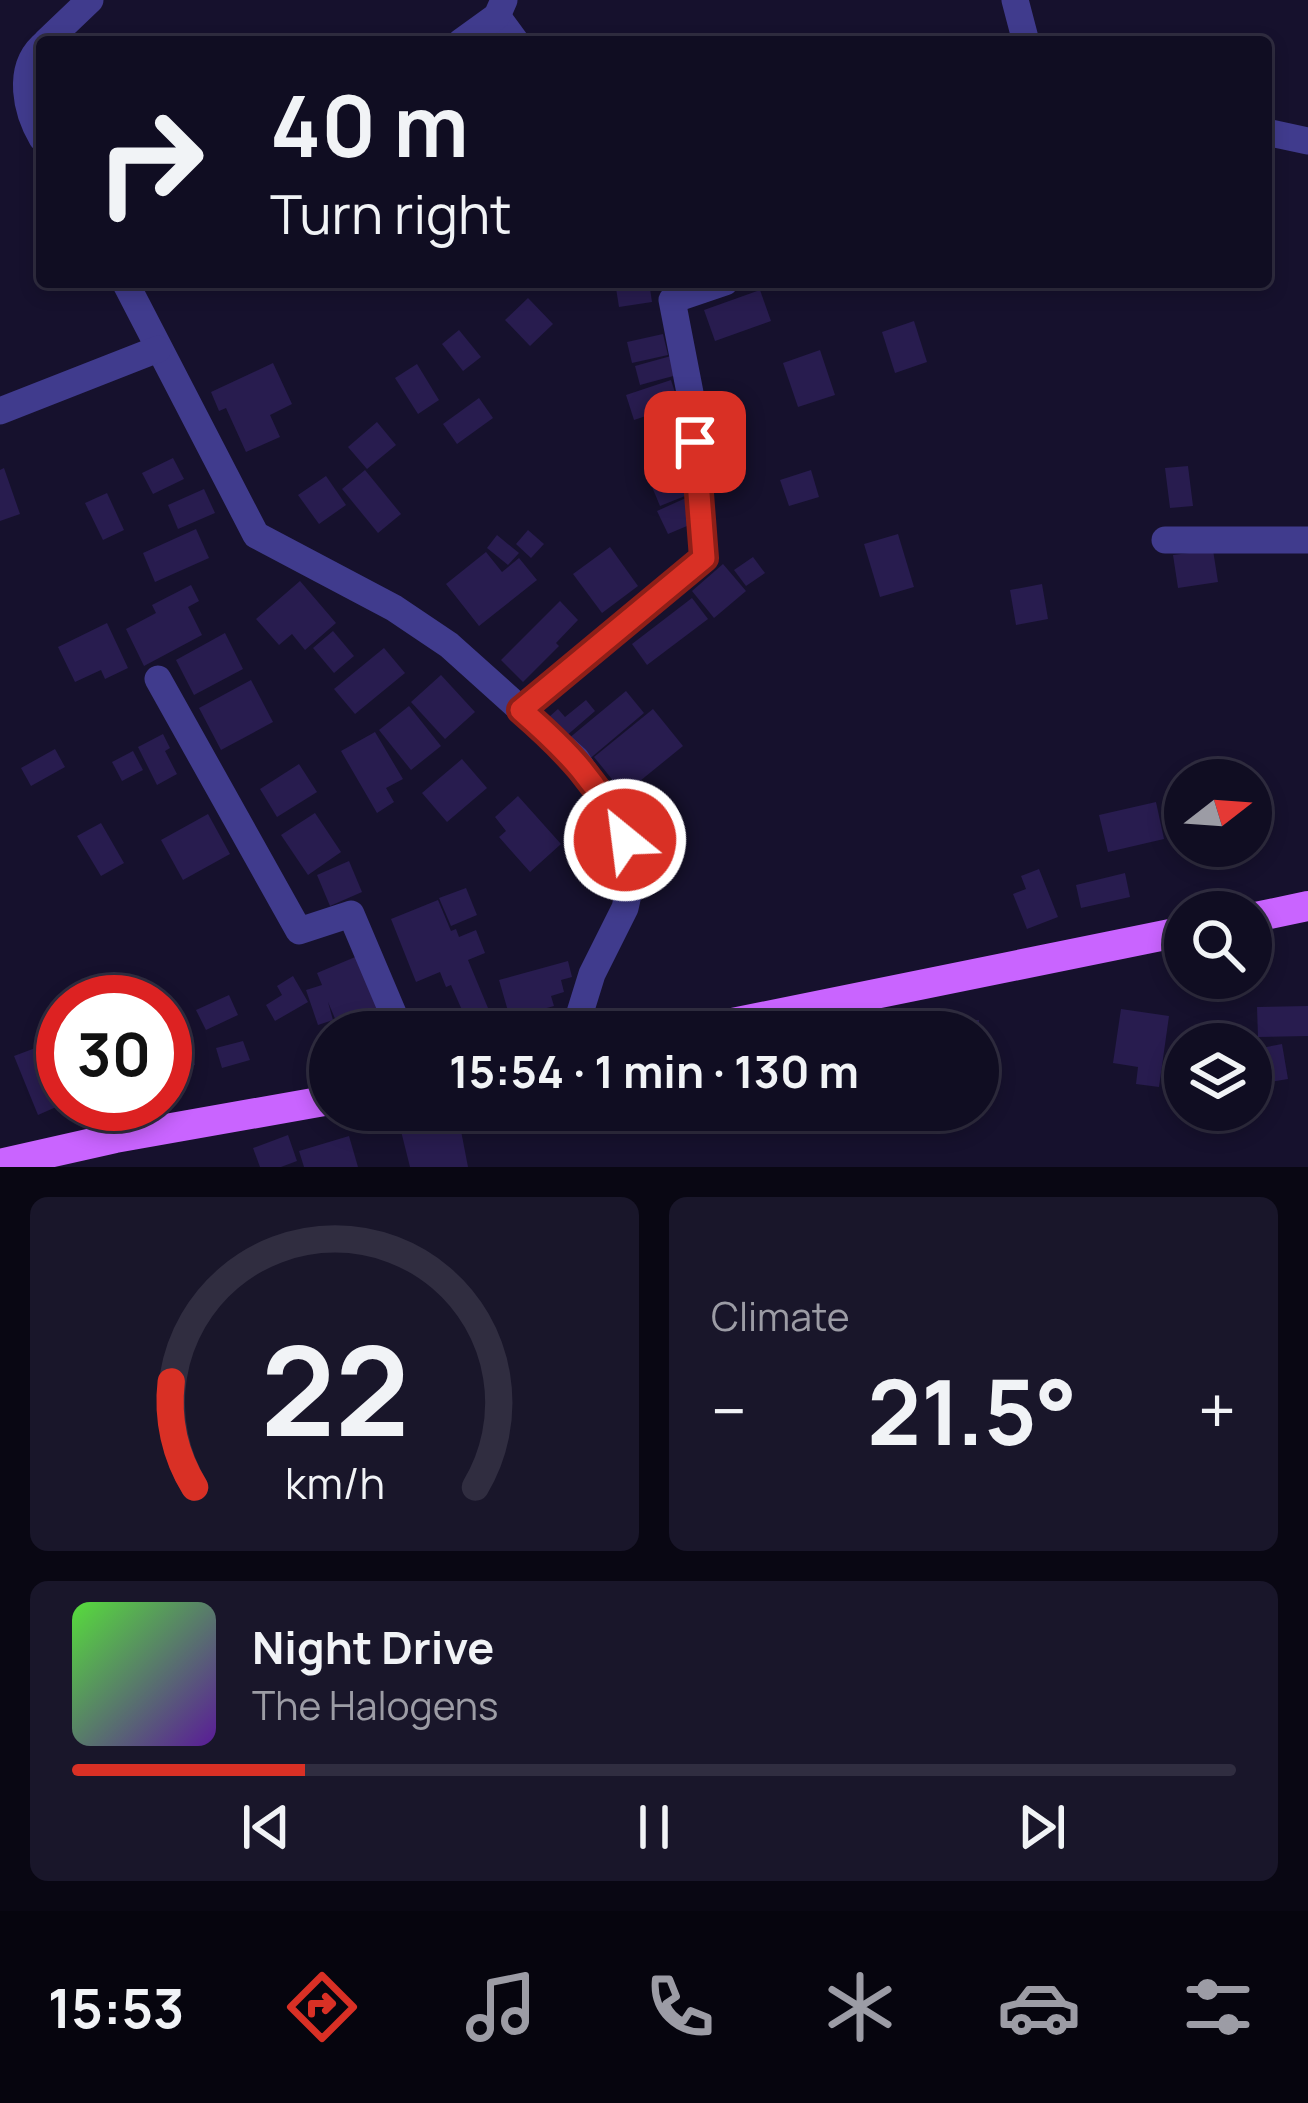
<!DOCTYPE html>
<meta charset="utf-8">
<style>
body{margin:0;font-family:Manrope,sans-serif;background:#19162a;color:#f1f3f6;height:100vh;display:flex;flex-direction:column;font-size:45px;white-space:nowrap}
*{box-sizing:border-box;margin:0}
p{font-size:39px;color:#9c9ca5}
.icon{flex:none;width:66px;height:66px;fill:none;stroke:currentColor;stroke-width:2;stroke-linecap:round;stroke-linejoin:round}
.map{position:relative;height:1167px;overflow:hidden}
.sheet{display:flex;flex-direction:column;gap:30px;padding:30px;background:#090713;flex:1}
.sheet>*{flex:none}
.hud{position:absolute;left:36px;top:36px;width:1236px;height:252px;border-radius:12px;box-shadow:0 6px 18px #0003,0 0 0 3px #302d40;background:#100d22;color:#f1f3f6;overflow:hidden}
.needle{width:78px;rotate:73deg}
.fabs{position:absolute;left:1164px;top:759px;display:grid;gap:24px}
.fabs a{display:grid;place-items:center;width:108px;height:108px;border-radius:50%;background:#100d22;box-shadow:0 6px 18px #0003,0 0 0 3px #302d40;font-size:60px}
.speed{position:absolute;left:36px;top:975px;display:flex;gap:24px;font-size:60px;font-weight:700;text-align:center}
.speed>*{display:grid;place-content:center;width:156px;height:156px;border-radius:50%;background:#100d22;box-shadow:0 6px 18px #0003,0 0 0 3px #302d40;line-height:1}
.speed .limit{border:18px solid #d22;background:#fff;color:#111}
.pin{position:absolute;display:grid;place-items:center;width:102px;height:102px;color:#fff;margin:-51px;border-radius:24px;box-shadow:0 6px 18px #0006}
.me{position:absolute;width:132px;margin:-66px;rotate:331deg;stroke-linejoin:round;filter:drop-shadow(0 0 9px #0008)}
.turn{display:flex;align-items:center;gap:42px;height:252px;padding:0 36px;font-size:54px}
.turn .icon{width:156px;height:156px;stroke-width:2.5}
.turn b{display:block;font-size:84px;line-height:102px}
.big{font-size:90px;font-weight:700;line-height:1.1}
.sheet .card{flex:1;display:flex;flex-direction:column;justify-content:center;gap:18px;min-width:0;padding:0 42px;border-radius:18px;background:#19162a}
.sheet .dial{align-items:center;gap:0}
.dial svg{height:312px;overflow:visible;fill:none;stroke:#302d40;stroke-width:7;stroke-linecap:round;text-anchor:middle}
.dial text{fill:#f1f3f6;stroke:none}
.song{display:flex;align-items:center;gap:36px}
.cover{width:144px;height:144px;border-radius:18px;background:linear-gradient(135deg,hsl(110 70% 55%),hsl(270 70% 35%))}
.played{height:12px;border-radius:6px;background:linear-gradient(90deg,#d93025 20%,#302d40 20%)}
.keys{display:flex;justify-content:space-around;direction:ltr}
.heat{display:flex;justify-content:space-between;align-items:center;font-size:66px;direction:ltr}
.sheet .tiles{flex:1;display:grid;gap:30px;grid-template-columns:1fr 1fr}
.card:last-child{grid-column:span 2}
.trip{position:absolute;left:309px;top:1011px;width:690px;height:120px;border-radius:60px;background:#100d22;box-shadow:0 6px 18px #0003,0 0 0 3px #302d40;font-weight:700;line-height:120px;text-align:center}
.dock{display:flex;height:192px;justify-content:space-around;align-items:center;background:#06050e;color:#9c9ca5}
.dock .icon{width:84px;height:84px}
.dock .active{color:#d93025}
.dock b{font-size:54px;color:#f1f3f6}
.map>svg:first-child{display:block}
.building{fill:#281c4f}
.lines{fill:none;stroke-linecap:round;stroke-linejoin:round}
.minor{stroke:#403b8d;stroke-width:27}
.major{stroke:#c964ff;stroke-width:30}
.route-casing{stroke:#8d1f18;stroke-width:30}
.route{stroke:#d93025;stroke-width:21}
</style>
<div class="map">
<svg width="1308" height="1167" viewBox="0 0 1308 1167">
<rect width="100%" height="100%" fill="#16112d"/>
<g class="building">
<path d="M615,282h34l3,20 -33,5z"/>
<path d="M760,290l11,31 -56,20 -11,-31z"/>
<path d="M528,298l25,26 -23,22 -25,-26z"/>
<path d="M914,321l13,41 -32,11 -13,-41z"/>
<path d="M459,330l22,27 -18,14 -21,-27z"/>
<path d="M663,334l5,21 -36,8 -5,-21z"/>
<path d="M820,350l15,45 -37,12 -15,-44z"/>
<path d="M671,356l6,19 -37,10 -5,-19z"/>
<path d="M273,363l19,41 -22,11 10,22 -34,15 -20,-44 -7,3 -8,-19z"/>
<path d="M417,364l22,36 -21,14 -23,-36z"/>
<path d="M671,380l8,25 -45,15 -8,-25z"/>
<path d="M479,398l14,20 -36,26 -14,-20z"/>
<path d="M377,422l19,23 -29,24 -19,-22z"/>
<path d="M173,458l11,21 -31,15 -11,-21z"/>
<path d="M1188,466l5,40 -23,2 -5,-40z"/>
<path d="M684,467l11,25 -35,14 -10,-24z"/>
<path d="M4,468l16,46 -20,7v-51z"/>
<path d="M365,470l36,44 -23,19 -36,-44z"/>
<path d="M811,470l8,27 -30,9 -9,-26z"/>
<path d="M326,476l20,29 -27,19 -21,-29z"/>
<path d="M204,489l11,24 -37,16 -10,-24z"/>
<path d="M107,493l17,37 -21,10 -18,-37z"/>
<path d="M688,497l-1,29 -19,8 -11,-23z"/>
<path d="M196,529l13,29 -54,24 -12,-29z"/>
<path d="M528,530l16,14 -13,14 -15,-14z"/>
<path d="M898,534l16,53 -34,10 -16,-53z"/>
<path d="M497,535l22,18 -11,12 -21,-17z"/>
<path d="M610,547l28,39 -36,27 -29,-39z"/>
<path d="M1213,550l5,32 -40,6 -5,-33z"/>
<path d="M486,552l16,20 17,-14 18,22 -58,46 -33,-42z"/>
<path d="M753,557l12,16 -19,13 -12,-16z"/>
<path d="M723,564l23,27 -32,27 -22,-27z"/>
<path d="M300,581l36,42 -31,27 -13,-16 -13,11 -23,-26z"/>
<path d="M1042,584l6,35 -32,6 -6,-35z"/>
<path d="M191,585l8,16 -11,6 14,28 -58,31 -18,-37 30,-16 -4,-8z"/>
<path d="M692,598l16,21 -61,46 -15,-21z"/>
<path d="M560,601l18,19 -22,23 3,3 -36,36 -22,-22z"/>
<path d="M107,623l21,45 -23,11 -4,-9 -26,12 -17,-35z"/>
<path d="M333,631l21,25 -20,17 -21,-25z"/>
<path d="M225,633l18,36 -49,26 -18,-35z"/>
<path d="M384,648l21,25 -50,41 -21,-25z"/>
<path d="M441,675l34,37 -30,27 -34,-37z"/>
<path d="M251,680l22,42 -52,28 -22,-42z"/>
<path d="M626,691l18,22 -57,48 -19,-22z"/>
<path d="M586,700l9,11 -30,26 -16,-20 9,-8 7,8z"/>
<path d="M409,706l32,40 -30,24 -32,-40z"/>
<path d="M653,709l30,37 -59,48 -30,-37z"/>
<path d="M375,732l28,47 -17,9 8,14 -17,11 -36,-62z"/>
<path d="M163,734l7,14 -5,3 12,23 -20,11 -19,-38z"/>
<path d="M55,749l10,18 -34,19 -10,-18z"/>
<path d="M133,751l10,19 -21,11 -10,-19z"/>
<path d="M462,759l25,29 -40,34 -25,-29z"/>
<path d="M299,764l18,28 -40,25 -17,-28z"/>
<path d="M518,796l43,48 -31,28 -31,-35 7,-6 -11,-14z"/>
<path d="M1156,802l8,37 -56,13 -9,-37z"/>
<path d="M315,813l26,39 -33,23 -27,-40z"/>
<path d="M208,814l22,40 -47,26 -22,-40z"/>
<path d="M101,823l23,40 -23,13 -24,-40z"/>
<path d="M349,861l13,31 -32,14 -13,-31z"/>
<path d="M1039,869l19,48 -31,12 -14,-35 13,-5 -5,-13z"/>
<path d="M1125,873l5,24 -49,11 -5,-23z"/>
<path d="M466,888l11,27 -26,11 -12,-28z"/>
<path d="M438,900l13,31 5,-2 3,8 17,-7 9,23 -17,7 20,48 -23,9 -14,-32 -5,2 -6,-15 -24,10 -25,-63z"/>
<path d="M360,955l22,56 -43,17 -11,-26 5,18 -15,5 -12,-35 16,-5 -5,-12z"/>
<path d="M568,961l4,16 -11,3 3,12 -13,4 3,10 -44,12 -11,-38z"/>
<path d="M293,976l15,26 -33,19 -9,-16 16,-10 -5,-9z"/>
<path d="M229,995l9,20 -32,15 -10,-20z"/>
<path d="M1308,1006v30l-50,1 -1,-30z"/>
<path d="M1121,1009l48,7 -10,71 -23,-3 2,-17 -25,-4z"/>
<rect x="941" y="1020" width="38" height="12"/>
<path d="M186,1032l9,33 -30,9v-36z"/>
<path d="M243,1041l7,19 -28,8 -6,-20z"/>
<path d="M46,1044l17,42v18l-25,11 -24,-59z"/>
<path d="M1282,1044l6,35 -31,5 -6,-34z"/>
<path d="M432,1110h25l11,57h-58l-12,-48z"/>
<path d="M288,1135l9,26 -16,6h-21l-7,-19z"/>
<path d="M349,1136l9,31h-54l-5,-16z"/>
</g>
<g class="lines">
<g class="minor">
<path d="M1015,0l11,42"/>
<path d="M497,16l19,26"/>
<path d="M46,42l44,-42"/>
<path d="M461,42l36,-26 7,-16"/>
<path d="M42,46c-25,24 -16,65 0,92"/>
<path d="M1266,132l42,9"/>
<path d="M125,282l131,253 138,73 55,37 127,114 38,57 21,48 -10,44 -33,66 -18,58"/>
<path d="M0,411l158,-62"/>
<path d="M1165,540h143"/>
<path d="M158,679l141,252 52,-17 50,118"/>
<path d="M521,710l183,-152 -12,-155 -20,-103 53,-18"/>
</g>
<g class="major">
<path d="M1251,918l57,-12"/>
<path d="M688,1032l497,-101"/>
<path d="M0,1164l115,-26 215,-38"/>
</g>
</g>
<g class="lines">
<g class="route-casing">
<path id="route" d="M625,840c-25,-56 -58,-90 -104,-130l183,-152 -9,-116"/>
</g>
<use href="#route" class="route"/>
</g>
</svg>
<div class="fabs">
<a><svg class="needle" viewBox="-14 -14 28 28"><path d="M0-13l5 13h-10z" fill="#e53935"/><path d="M0 13l5-13h-10z" fill="#9c9ca5"/></svg></a>
<a><svg class="icon" aria-label="search" viewBox="0 0 24 24"><circle cx="10" cy="10" r="6"/><path d="M15 15l6 6"/></svg></a>
<a><svg class="icon" aria-label="layers" viewBox="0 0 24 24"><path d="M12 4l9 5-9 5-9-5zM3 14l9 5 9-5"/></svg></a>
</div>
<div class="speed"><div class="limit">30</div></div>
<div class="pin" style="left:695px;top:442px;background:#d93025"><svg class="icon" aria-label="arrive" viewBox="0 0 24 24"><path d="M6 21V4h12l-3 4 3 4H6"/></svg></div>
<svg class="me" style="left:625px;top:840px" viewBox="-20 -20 40 40"><circle r="17" fill="#d93025" stroke="#fff" stroke-width="3"/><path d="M0-11L8 9 0 5-8 9z" fill="#fff"/></svg>
<div class="trip">15:54 · 1 min · 130 m</div>
<div class="hud">
<div class="turn"><svg class="icon" aria-label="right" viewBox="0 0 24 24"><path d="M7 20v-9h11M14 6l5 5-5 5"/></svg><div><b>40 m</b>Turn right</div></div>
</div>
</div>
<section class="sheet">
<div class="tiles">
<div class="card dial"><svg viewBox="0 0 100 80">
<path d="M14 69A42 42 0 1 1 86 69"/>
<path d="M14 69A42 42 0 0 1 8 42" stroke="#d93025"/>
<text x="50" y="56" font-size="32" font-weight="700">22</text>
<text x="50" y="72" font-size="11">km/h</text>
</svg></div>
<div class="card"><p>Climate</p>
<div class="heat"><a>−</a><b class="big">21.5°</b><a>+</a></div>
</div>
<div class="card">
<div class="song"><i class="cover"></i><div><b>Night Drive</b><p>The Halogens</p></div></div>
<div class="played"></div>
<div class="keys"><svg class="icon" aria-label="previous" viewBox="0 0 24 24"><path d="M18 5L8 12l10 7zM5 5v14"/></svg><svg class="icon" aria-label="pause" viewBox="0 0 24 24"><path d="M8 5v14M16 5v14"/></svg><svg class="icon" aria-label="next" viewBox="0 0 24 24"><path d="M6 5l10 7-10 7zM19 5v14"/></svg></div>
</div>
</div>
</section>
<nav class="dock">
<b>15:53</b>
<svg class="icon active" aria-label="directions" viewBox="0 0 24 24"><path d="M12 3l9 9-9 9-9-9zM9 14v-3h6M13 9l2 2-2 2"/></svg>
<svg class="icon" aria-label="music" viewBox="0 0 24 24"><path d="M9 18V5l10-2v13"/><circle cx="6" cy="18" r="3"/><circle cx="16" cy="16" r="3"/></svg>
<svg class="icon" aria-label="phone" viewBox="0 0 24 24"><path d="M5 4h4l2 5-3 2q2 4 5 5l2-3 5 2v4C11 20 4 13 5 4z"/></svg>
<svg class="icon" aria-label="climate" viewBox="0 0 24 24"><path d="M12 3v18M4 7l16 10M4 17L20 7"/></svg>
<svg class="icon" aria-label="car" viewBox="0 0 24 24"><path d="M5 17H2v-5l4-1 3-4h7l3 4 3 1v5h-3M9 17h6M6 11h13"/><circle cx="7" cy="17" r="2"/><circle cx="17" cy="17" r="2"/></svg>
<svg class="icon" aria-label="filters" viewBox="0 0 24 24"><path d="M4 7h16M4 17h16"/><circle cx="9" cy="7" r="2"/><circle cx="15" cy="17" r="2"/></svg>
</nav>
